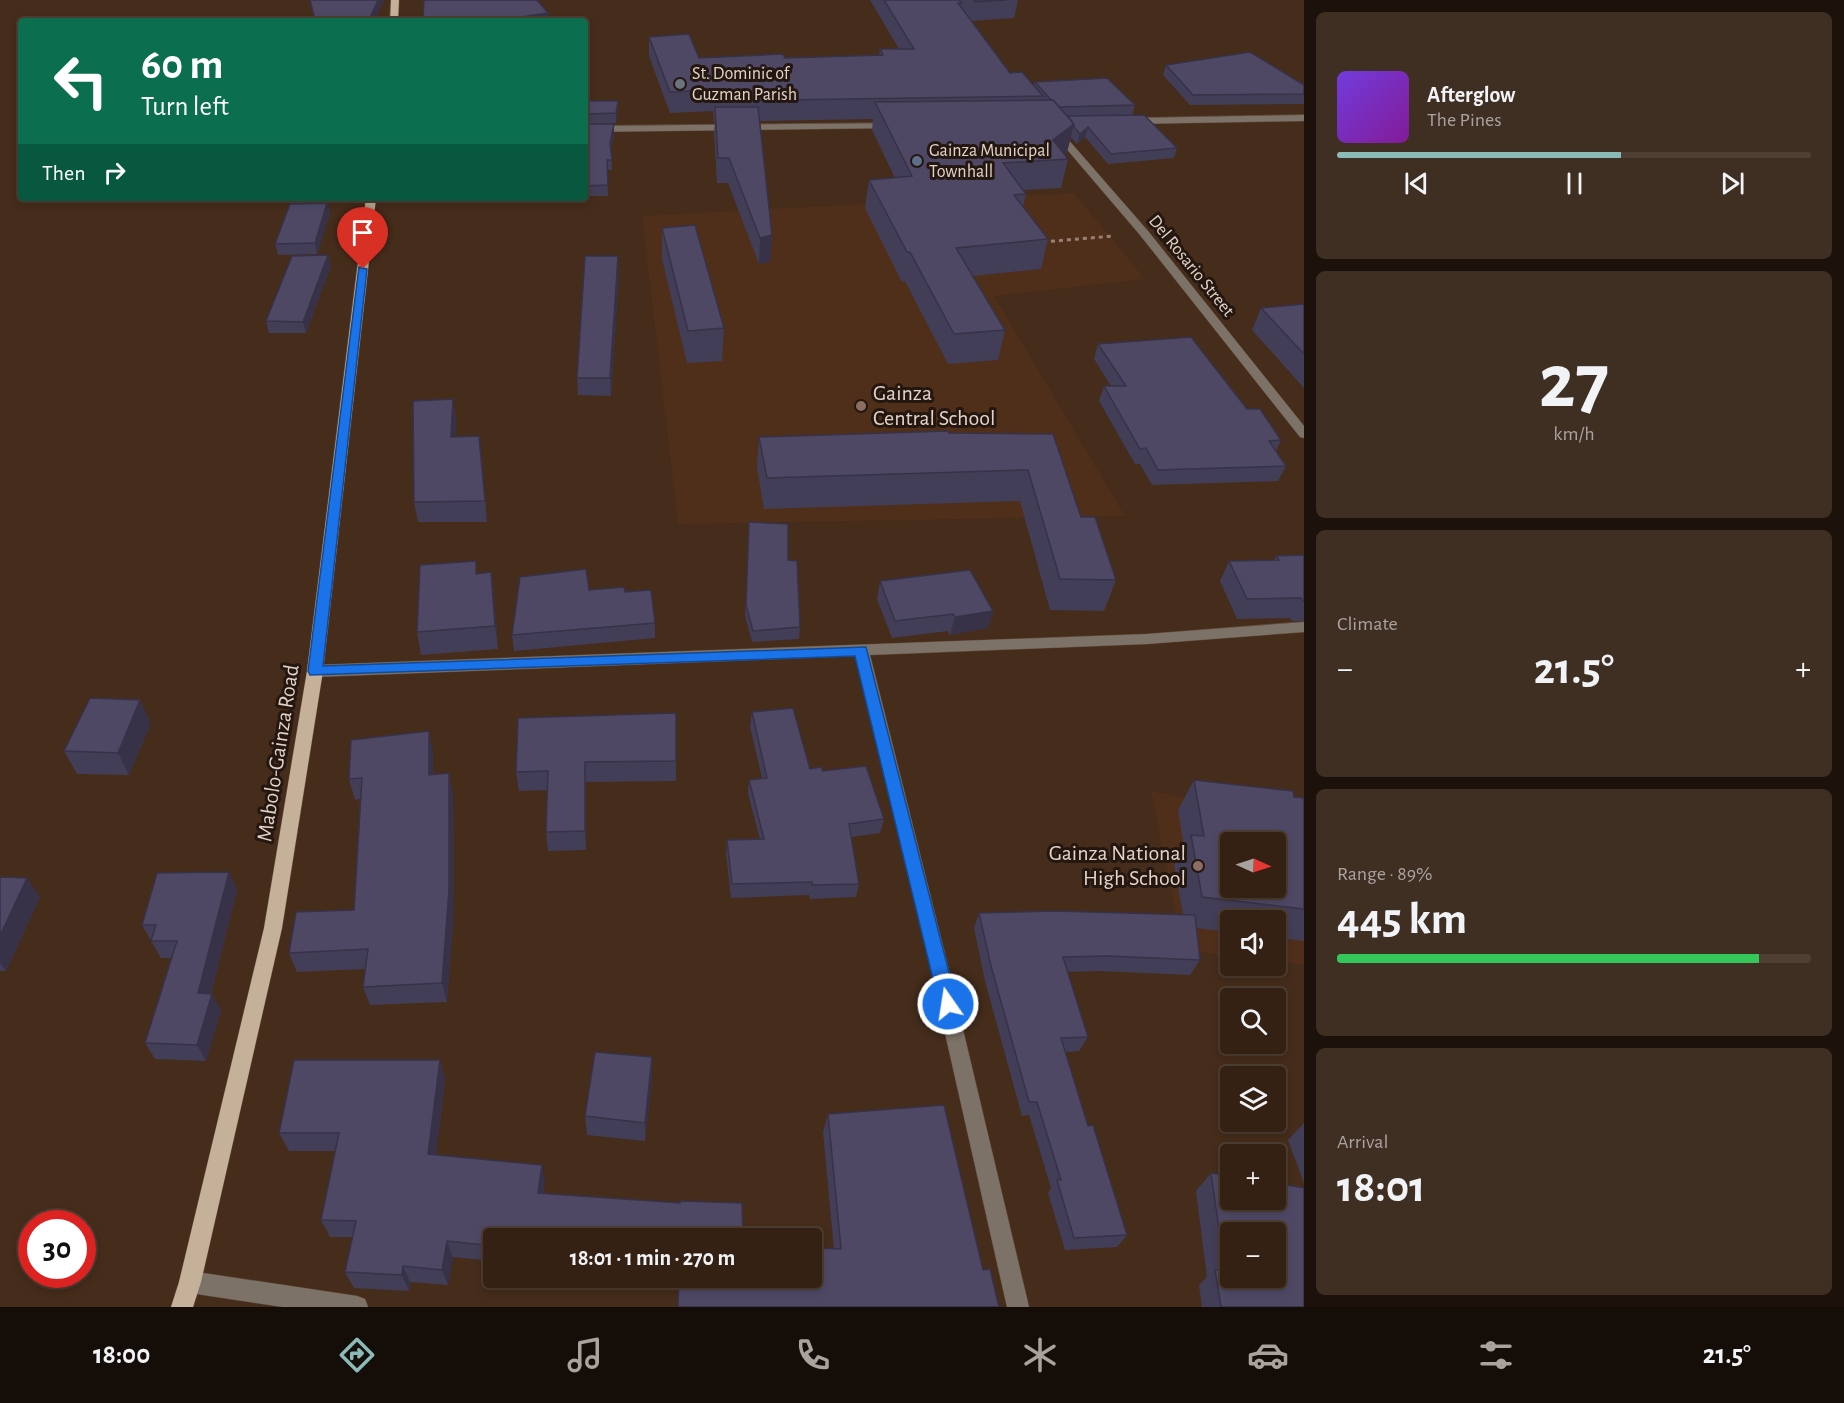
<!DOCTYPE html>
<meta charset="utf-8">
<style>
body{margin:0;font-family:"Alegreya Sans",sans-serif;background:#3f2e22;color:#f1f3f6;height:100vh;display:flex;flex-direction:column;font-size:22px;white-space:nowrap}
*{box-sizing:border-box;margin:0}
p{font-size:20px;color:#a9a3a0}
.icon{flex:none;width:33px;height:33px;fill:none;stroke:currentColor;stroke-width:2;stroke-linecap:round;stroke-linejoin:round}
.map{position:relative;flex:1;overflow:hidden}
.side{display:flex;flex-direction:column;gap:12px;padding:12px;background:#1d120b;width:540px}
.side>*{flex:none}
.banner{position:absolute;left:18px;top:18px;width:570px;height:183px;border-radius:6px;box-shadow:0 3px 9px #0003,0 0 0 2px #4e3e34;background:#0b6e4f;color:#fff;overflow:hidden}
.needle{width:39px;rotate:93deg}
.buttons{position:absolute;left:1220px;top:832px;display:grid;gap:12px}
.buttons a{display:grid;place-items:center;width:66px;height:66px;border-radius:6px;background:#342114;box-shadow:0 3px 9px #0003,0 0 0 2px #4e3e34;font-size:30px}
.speed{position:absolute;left:18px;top:1210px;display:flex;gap:12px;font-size:30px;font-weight:700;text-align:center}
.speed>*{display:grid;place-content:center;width:78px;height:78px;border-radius:50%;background:#342114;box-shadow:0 3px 9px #0003,0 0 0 2px #4e3e34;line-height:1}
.speed .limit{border:9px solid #d22;background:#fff;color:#111}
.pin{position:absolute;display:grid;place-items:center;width:51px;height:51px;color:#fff;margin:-62px -26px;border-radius:50% 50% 50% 0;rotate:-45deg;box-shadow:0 0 6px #0007}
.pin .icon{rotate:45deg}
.me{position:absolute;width:66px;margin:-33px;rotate:347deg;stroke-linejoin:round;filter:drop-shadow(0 0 4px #0008)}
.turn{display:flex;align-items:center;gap:21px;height:126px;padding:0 24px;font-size:27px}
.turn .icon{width:78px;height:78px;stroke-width:2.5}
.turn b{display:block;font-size:42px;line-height:51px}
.then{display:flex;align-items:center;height:57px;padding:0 24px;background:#0003;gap:12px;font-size:22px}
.big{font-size:45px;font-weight:600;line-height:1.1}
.side .tile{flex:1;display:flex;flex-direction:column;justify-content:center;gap:9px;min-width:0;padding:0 21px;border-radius:9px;background:#3f2e22}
.side .dial{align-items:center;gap:0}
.dial b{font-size:78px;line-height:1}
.song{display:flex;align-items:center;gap:18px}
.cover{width:72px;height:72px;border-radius:9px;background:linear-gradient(135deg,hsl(260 70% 55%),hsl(290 70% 35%))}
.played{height:6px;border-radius:3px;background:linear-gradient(90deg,#8bbbb9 60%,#4e3e34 60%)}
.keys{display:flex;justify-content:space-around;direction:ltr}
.heat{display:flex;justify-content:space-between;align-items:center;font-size:33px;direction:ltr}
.charge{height:9px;border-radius:4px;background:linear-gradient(90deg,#34c759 89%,#4e3e34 0)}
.trip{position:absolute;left:483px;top:1228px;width:339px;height:60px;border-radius:6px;background:#342114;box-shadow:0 3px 9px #0003,0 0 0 2px #4e3e34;font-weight:600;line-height:60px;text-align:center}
.menu{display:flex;height:96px;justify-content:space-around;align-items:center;background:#150d08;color:#a9a3a0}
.menu .icon{width:42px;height:42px}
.menu .current{color:#8bbbb9}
.menu b{font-size:27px;color:#f1f3f6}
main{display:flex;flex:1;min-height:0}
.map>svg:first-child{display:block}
.built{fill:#4f2f1a;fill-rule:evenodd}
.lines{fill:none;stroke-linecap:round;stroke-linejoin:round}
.minor-casing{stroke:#614a3a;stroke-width:1}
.major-casing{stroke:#614a3a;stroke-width:1}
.path{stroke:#978275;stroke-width:3;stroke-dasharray:4 4;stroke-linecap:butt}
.minor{fill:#7c7267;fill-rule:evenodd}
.major{fill:#c5b199;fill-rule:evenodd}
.wall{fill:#433e57}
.shaded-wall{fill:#373247}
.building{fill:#4e4865;stroke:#373247;stroke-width:1.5;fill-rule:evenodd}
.route{fill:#1a73e8;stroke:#114b97;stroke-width:1.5}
.worship-dot{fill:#6b7280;stroke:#231710;stroke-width:2}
.service-dot{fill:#5c6f8a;stroke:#231710;stroke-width:2}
.education-dot{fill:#8d6e63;stroke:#231710;stroke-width:2}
.labels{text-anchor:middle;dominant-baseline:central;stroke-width:6;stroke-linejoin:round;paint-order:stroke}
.far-poi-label{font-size:18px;fill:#e3d2c8;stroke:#231710;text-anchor:start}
.far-street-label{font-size:18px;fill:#e3d2c8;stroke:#231710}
.poi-label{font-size:22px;fill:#e3d2c8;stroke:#231710;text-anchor:start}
.street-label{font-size:22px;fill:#e3d2c8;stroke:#231710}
</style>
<main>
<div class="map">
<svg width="1304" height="1307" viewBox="0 0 1304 1307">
<rect width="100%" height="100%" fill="#452c1b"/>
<g class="built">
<path d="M1074,193l71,86 -151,17 131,220 -447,8 -36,-308z"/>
<path d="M1151,791l153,31v143l-29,-4v-40h-45v35l-47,-6zM1230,843h45v45h-45z"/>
</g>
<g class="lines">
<g class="minor-casing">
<g id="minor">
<path d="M1304,115v6l-174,3 -4,-3 4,-3z"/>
<path d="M896,123v4l-3,1 -308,4v-6z"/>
<path d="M1053,129h6l89,102 156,195v12l-4,-1 -160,-202 -87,-102z"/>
<path d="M1304,622v10l-157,12 -277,11 76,303 83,349h-22l-79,-349 -73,-302 -540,21 -5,-2 -3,-4 3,-4 5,-2 832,-31z"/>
<path d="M190,1271l167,25 8,3 3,8h-85l-93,-14 -8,-3 -3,-8 3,-8z"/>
</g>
</g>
<g class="major-casing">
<g id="major">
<path d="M391,0h8l-1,21h-8z"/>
<path d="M366,198h10l-53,473 -41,257 -81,354 -8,25h-22l8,-25 85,-354 43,-257z"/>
</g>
</g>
<path class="path" d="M1043,242l70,-6"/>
<use href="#minor" class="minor"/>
<use href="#major" class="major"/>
</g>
<g class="wall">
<path d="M310,0h74l-10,21h-59z"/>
<path d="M870,0h148l-4,18 -42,3 -9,-11 47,63 24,13 1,-4 100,23 -3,10 45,33 -3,10 -66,6 -23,-27 -8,7 -6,-7 -4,15 -3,2 4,5 -7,29 -38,2 3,4 -3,12 25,33 -7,30 -68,7 32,54 -7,30 -50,4 -43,-83 -3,1 -37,-74 4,-28 26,-2 -23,-48 1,-11 -113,2 12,114 -2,27 -11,2 -31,-81h-11l-3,-51 1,-10h-1l-1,-11 -43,2 -21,-57v-19l50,21h86l94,-2 1,-7h19z"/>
<path d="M548,13v8h-125v-2z"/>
<path d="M1166,65l138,20v19l-114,1 -27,-30z"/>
<path d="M585,101h33v10l-2,12 -31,1z"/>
<path d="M585,124h29v10l-3,16 1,20h-5l1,26h-23z"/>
<path d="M327,203l3,11 -13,40 -39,1 -3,-11z"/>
<path d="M662,228l62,100 -2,33 -35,2 -25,-104z"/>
<path d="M328,255l3,11 -25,67h-37l-3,-12z"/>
<path d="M619,273l-8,123 -33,-1 -1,-17z"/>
<path d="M1304,304v84l-52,-58 9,-22z"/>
<path d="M1098,344l149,65 34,31 -5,11 10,15 -8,15 -126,4 -12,-21h-5l-36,-63 5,-15h7l-17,-27z"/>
<path d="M453,399l3,20 -1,18 27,20 5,65h-69l-4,-20z"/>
<path d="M949,433l104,1 28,83 35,63 -12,31 -54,-1 -30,-109 -256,8 -7,-42 2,-30z"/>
<path d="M749,534l39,26 12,67 -1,12 -47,3 -7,-26z"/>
<path d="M1304,555v66h-12l-2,-3 -53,1 -17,-38 9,-20 45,-1 2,-4z"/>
<path d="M880,581l113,30 -5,17 -38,7 -2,-4 -56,7 -15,-39z"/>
<path d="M589,590l36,2 30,31v15l-141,13 -2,-16z"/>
<path d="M494,595l4,54 -77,6 -4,-23z"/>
<path d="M752,712l58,57 13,2 61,48 -4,14 -29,4 8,47 -3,13 -46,2 -1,-4 -78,3 -5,-44 1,-14 33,-1 -12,-45 1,-14 13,-2 -12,-51z"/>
<path d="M676,713v68l-90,1v68l-38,1 -2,-19 1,-42 -28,1 -3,-19z"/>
<path d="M151,723l-22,52 -52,-1 -13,-23z"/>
<path d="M433,752v22l20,20 1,116 -7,92 -77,3 -7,-18 3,-18 -69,3 -8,-19 65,-43 6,-111 -5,1 -6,-21z"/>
<path d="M1194,780l110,18v143l-29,-4v-16h-45v11l-34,-4 4,32 -10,15 -91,-4 -32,1 21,65 -9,14 -14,1 23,74 39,109 -10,12 -52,3 -17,-57 3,-5 -22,-73 -7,1 -37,-135 -11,-53 5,-15 204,2 -9,-51 10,-17 -6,-37z"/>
<path d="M229,872l8,18 -26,104 10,16 -15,51 -51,-2 -10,-16 26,-85h-10l-19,-33z"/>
<path d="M0,877l40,20 -34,74h-6z"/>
<path d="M440,1060l5,19 -9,76 109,27 -2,12 137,9h62l-248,36v22l-41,-4 -5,28 -38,-3 -1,9 -55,-3 -9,-16 8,-35h-23l-9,-17 14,-69h-46l-10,-18z"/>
<path d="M652,1077l-7,64 -58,-6 -2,-19z"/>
<path d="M828,1114l155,156 16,37h-321v-19l-99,-7v-3h233l22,-29 -11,-117z"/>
<path d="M1304,1123v60l-16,-43z"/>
<path d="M1211,1173l93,134h-102l-3,-22 8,-8 -11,-86z"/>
</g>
<g class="shaded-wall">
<path d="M378,0h6l-10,21h-4v-3z"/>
<path d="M548,13v8h-53v-1z"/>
<path d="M618,101v10l-2,12v-10z"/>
<path d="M614,124v10l-4,19v-10z"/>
<path d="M1074,124l-7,28 -10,8 -4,-20z"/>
<path d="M1088,127l-3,10 -8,7 3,-10z"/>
<path d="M327,203l3,11 -13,40 -2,-11z"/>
<path d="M772,235l-2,27 -11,2 1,-26z"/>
<path d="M328,255l3,11 -25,67 -3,-11z"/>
<path d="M618,256l1,17 -8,123 -1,-18z"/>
<path d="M453,399l3,20 -1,39 -4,-21z"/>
<path d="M479,436l3,21 5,65 -2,-21z"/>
<path d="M491,572l3,23 4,54 -3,-23z"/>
<path d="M993,611l-5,17 -38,7 5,-18z"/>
<path d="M140,700l11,23 -22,52 -11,-22z"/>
<path d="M429,731l4,21 1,43 -5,-20z"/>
<path d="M585,762l1,20v68l-1,-19z"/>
<path d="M449,773l4,21 1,116 -7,92 -5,-19z"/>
<path d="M229,872l8,18 -30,119 5,-15 9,16 -15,51 -9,-16 1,-52z"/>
<path d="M27,878l13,19 -34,74 -6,-8v-27z"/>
<path d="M652,1057v20l-7,64v-18z"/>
<path d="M440,1060l5,19 -11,93 -6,-18z"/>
<path d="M542,1165l3,17 -4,28 -3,-17z"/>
<path d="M447,1241l6,16 -5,28 -6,-15z"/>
<path d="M403,1266l7,16 -1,9 -7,-16z"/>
</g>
<g class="building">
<path d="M310,0h68l-8,18 -55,2z"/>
<path d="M424,0h113l11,13 -53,8h-47l1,-3 -26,1z"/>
<path d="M884,0h75l3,3h-4l52,70 12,-1 21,24 -328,5 -1,-11 -44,2 -21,-55 40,-3 10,24 84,-4 2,4 98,-3 -3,-6h34z"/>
<path d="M974,0h33l-31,2z"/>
<path d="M1250,52l54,33v9l-111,1 -27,-30z"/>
<path d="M1107,78l28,27 -76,2 -6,-7h-2l-16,-18z"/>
<path d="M1053,100l21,24 -21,16 15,19 -65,4 23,31 -12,1 34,44 -92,9 49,82 -51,4 -44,-82h-3l-38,-72 43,-4 -37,-74z"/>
<path d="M585,101h33l-2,12 -31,1z"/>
<path d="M715,107h43l14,128 -12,3 -31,-80h-11z"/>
<path d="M1144,115l33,33 -66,6 -23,-27 -8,7 -6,-7v-3l-6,-8z"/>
<path d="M585,124h29l-4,19 2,17h-5l1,25 -23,1z"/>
<path d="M327,203l-12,40 -40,1 15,-40z"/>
<path d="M695,225l29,103 -36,3 -26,-103z"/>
<path d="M328,255l-25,67 -37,-1 26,-65z"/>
<path d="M585,256h33l-8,122h-33z"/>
<path d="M1304,304v50l-43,-46z"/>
<path d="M1191,337l56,72h13l21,31 -12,1 17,25 -128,4 -12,-22 -6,1 -36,-63h22l-28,-42z"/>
<path d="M453,399l-2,38 28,-1 6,65 -71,1 -1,-101z"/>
<path d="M948,431l1,2 104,1 28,83h14l21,63 -56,-1 -32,-109 -261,8 -8,-41z"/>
<path d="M749,522l39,2v36l9,1 3,66 -47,4 -7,-26z"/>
<path d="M1304,555v46h-1l-2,-3 -54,1 -18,-38 50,-1 -3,-4z"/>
<path d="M476,561v13l15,-2 4,54 -78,6 3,-67z"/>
<path d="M586,569l3,21 35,-3 1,5 26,-2 4,33 -143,12 8,-58z"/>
<path d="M970,570l23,41 -38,6 -2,-3 -58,7 -15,-40z"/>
<path d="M90,698l50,2 -22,53 -54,-2z"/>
<path d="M793,708l17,61 11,-2 2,4 43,-5 18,53 -35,5 10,60 -47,1v-3l-80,2 -5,-44 37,-1 -15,-59 18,-2 -15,-66z"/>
<path d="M676,713v48l-91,1v69l-39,1 2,-61 -32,1 2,-54z"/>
<path d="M429,731v44l20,-2v117l-7,93 -79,4 5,-38 -79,4 7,-41 58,-2 8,-132 -13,1 2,-39z"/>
<path d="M1194,780l99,11 1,6 10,1v111l-102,-12 -11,-62 13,1zM1230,843h45v45h-45z"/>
<path d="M229,872l-31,121 14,1 -15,51 -52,-2 32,-102h-26l5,-16h-14l15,-52z"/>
<path d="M0,877l27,1 -27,58z"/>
<path d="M1055,911l140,4 5,45 -93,-4 -44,1 25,80 -27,1 27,88 5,-1 34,110 -53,3 -17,-58h4l-24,-78h-8l-38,-136 -12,-53z"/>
<path d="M595,1052l57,5 -7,66 -60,-7z"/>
<path d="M294,1060h146l-12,94 114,11 -4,28 142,10v-2l62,2 1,36h-249v7l-47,-5 -5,29 -39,-4 -1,9 -57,-3 11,-51 -35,-1 18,-87h-60z"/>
<path d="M944,1105l39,165 7,-1 9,38h-321l1,-29h133v-30l29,1 -13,-135z"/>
<path d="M1211,1173l19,3v24h45v-17l29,5v119h-83l-6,-37 10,1zM1230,1233h45v45h-45z"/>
</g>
<path class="route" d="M359,267l8,2 -44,397 543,-19 91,357 -3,6 -6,2 -6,-2 -3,-6 -84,-348 -545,19 -2,-4z"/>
<circle class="worship-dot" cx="680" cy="84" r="6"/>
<circle class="service-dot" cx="917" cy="161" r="6"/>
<g class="education-dot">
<circle cx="861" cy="406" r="6"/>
<circle cx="1198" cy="866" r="6"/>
</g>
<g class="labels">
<g class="far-poi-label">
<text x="692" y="74">St. Dominic of<tspan x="692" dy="21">Guzman Parish</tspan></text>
<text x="929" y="151">Gainza Municipal<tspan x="929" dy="21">Townhall</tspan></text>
</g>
<g class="far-street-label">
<text transform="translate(1191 266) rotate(51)">Del Rosario Street</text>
</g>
<g class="poi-label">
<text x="873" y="393">Gainza<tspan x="873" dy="25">Central School</tspan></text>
<text x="1186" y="853" text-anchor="end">Gainza National<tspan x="1186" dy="25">High School</tspan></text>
</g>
<g class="street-label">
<text transform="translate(278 753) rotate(-81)">Mabolo-Gainza Road</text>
</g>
</g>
</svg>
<div class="buttons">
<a><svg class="needle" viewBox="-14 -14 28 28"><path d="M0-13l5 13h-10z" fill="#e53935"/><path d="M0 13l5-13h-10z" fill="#a9a3a0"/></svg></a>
<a><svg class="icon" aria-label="sound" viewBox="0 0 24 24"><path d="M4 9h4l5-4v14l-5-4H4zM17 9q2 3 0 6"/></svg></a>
<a><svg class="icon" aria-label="search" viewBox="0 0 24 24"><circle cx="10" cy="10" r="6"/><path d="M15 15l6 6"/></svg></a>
<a><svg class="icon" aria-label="layers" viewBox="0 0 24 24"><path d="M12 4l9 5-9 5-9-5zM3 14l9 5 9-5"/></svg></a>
<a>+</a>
<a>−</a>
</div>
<div class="speed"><div class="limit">30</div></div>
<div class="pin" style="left:363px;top:269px;background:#d93025"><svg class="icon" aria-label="arrive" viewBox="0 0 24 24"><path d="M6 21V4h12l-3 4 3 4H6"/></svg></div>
<svg class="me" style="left:948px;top:1004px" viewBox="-20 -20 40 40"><circle r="17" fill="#1a73e8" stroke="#fff" stroke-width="3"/><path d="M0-11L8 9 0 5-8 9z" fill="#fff"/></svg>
<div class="trip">18:01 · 1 min · 270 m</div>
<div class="banner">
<div class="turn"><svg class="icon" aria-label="left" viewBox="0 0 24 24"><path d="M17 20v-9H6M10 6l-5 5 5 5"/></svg><div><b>60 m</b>Turn left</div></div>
<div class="then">Then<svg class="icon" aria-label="right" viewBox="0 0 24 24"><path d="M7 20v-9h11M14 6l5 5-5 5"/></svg></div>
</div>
</div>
<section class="side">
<div class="tile">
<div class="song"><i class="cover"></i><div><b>Afterglow</b><p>The Pines</p></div></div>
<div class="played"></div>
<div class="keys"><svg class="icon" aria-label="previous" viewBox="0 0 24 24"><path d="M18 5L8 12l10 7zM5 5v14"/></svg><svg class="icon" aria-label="pause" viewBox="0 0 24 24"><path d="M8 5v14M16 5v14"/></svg><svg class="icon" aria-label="next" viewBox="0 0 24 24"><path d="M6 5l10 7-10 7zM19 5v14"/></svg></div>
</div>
<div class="tile dial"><b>27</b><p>km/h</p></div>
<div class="tile"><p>Climate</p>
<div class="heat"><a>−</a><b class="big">21.5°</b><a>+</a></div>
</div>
<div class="tile"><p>Range · 89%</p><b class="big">445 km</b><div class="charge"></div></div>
<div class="tile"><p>Arrival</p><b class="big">18:01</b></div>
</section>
</main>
<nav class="menu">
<b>18:00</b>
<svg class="icon current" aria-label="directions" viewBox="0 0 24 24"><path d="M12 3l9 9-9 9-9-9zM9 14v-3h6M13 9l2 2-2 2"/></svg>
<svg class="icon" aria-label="music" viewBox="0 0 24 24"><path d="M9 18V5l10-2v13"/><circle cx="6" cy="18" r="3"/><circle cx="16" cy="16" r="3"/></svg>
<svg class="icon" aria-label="phone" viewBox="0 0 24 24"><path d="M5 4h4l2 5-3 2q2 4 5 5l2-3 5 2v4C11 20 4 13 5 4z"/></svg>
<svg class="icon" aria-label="climate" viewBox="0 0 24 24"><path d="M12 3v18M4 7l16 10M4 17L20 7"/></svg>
<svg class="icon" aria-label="car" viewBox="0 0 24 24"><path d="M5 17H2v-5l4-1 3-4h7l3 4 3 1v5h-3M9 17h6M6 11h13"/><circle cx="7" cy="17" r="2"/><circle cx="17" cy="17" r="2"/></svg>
<svg class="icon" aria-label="filters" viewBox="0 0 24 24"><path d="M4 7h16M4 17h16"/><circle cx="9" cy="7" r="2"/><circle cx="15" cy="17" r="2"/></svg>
<b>21.5°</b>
</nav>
